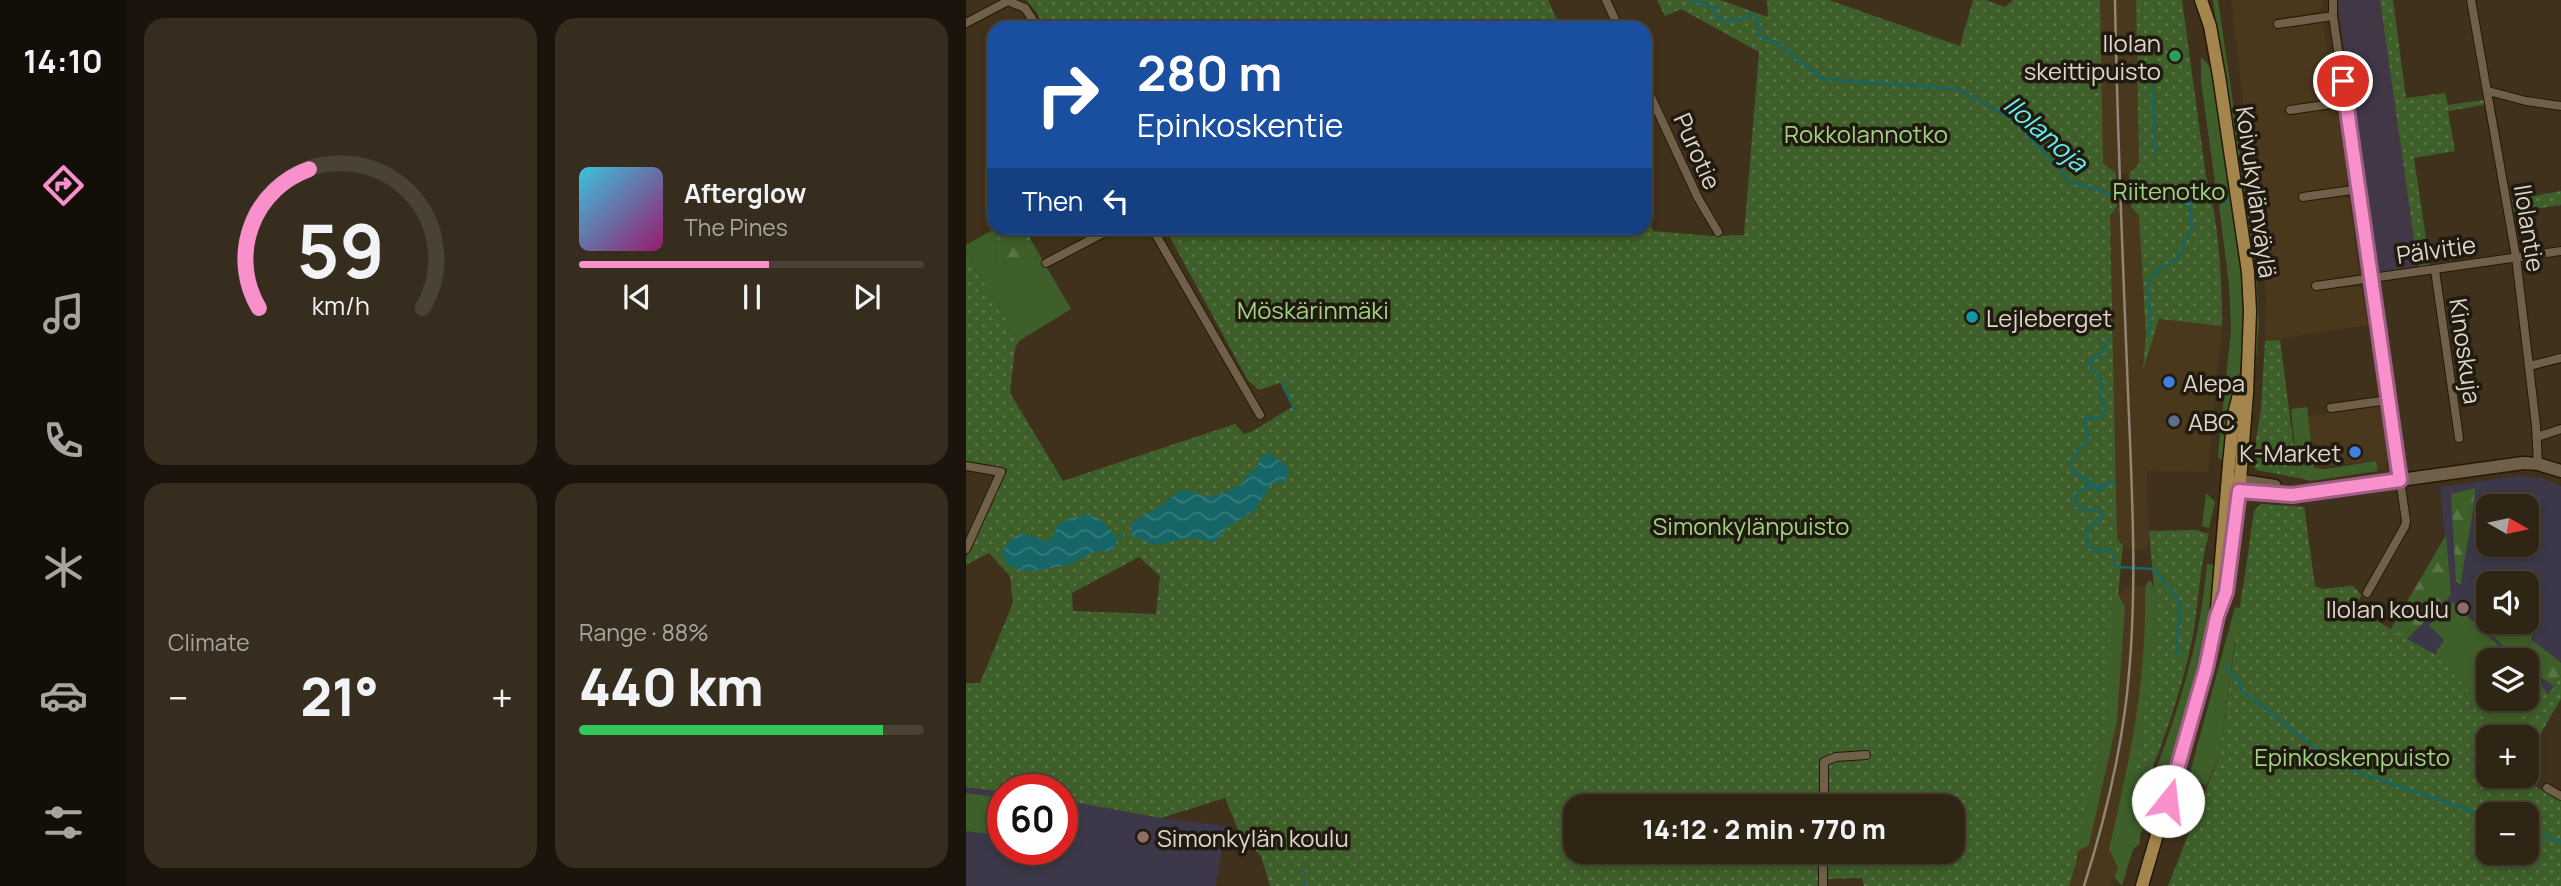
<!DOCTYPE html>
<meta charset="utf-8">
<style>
body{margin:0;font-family:Manrope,sans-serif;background:#372d1e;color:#f1f3f6;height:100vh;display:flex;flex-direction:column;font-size:26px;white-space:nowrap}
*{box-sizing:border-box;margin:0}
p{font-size:23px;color:#a7a5a0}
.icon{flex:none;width:38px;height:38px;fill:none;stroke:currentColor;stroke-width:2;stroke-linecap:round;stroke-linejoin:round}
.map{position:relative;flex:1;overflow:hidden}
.drawer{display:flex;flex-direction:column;gap:18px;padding:18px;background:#1a140c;width:840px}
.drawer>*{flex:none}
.banner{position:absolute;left:21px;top:21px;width:665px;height:214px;border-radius:21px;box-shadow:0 4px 10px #0003,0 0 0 2px #4a4234;background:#1a4fa0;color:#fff;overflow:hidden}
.needle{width:46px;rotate:99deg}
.fabs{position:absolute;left:1510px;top:494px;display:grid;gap:14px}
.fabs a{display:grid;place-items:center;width:63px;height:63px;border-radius:14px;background:#2f2515;box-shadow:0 4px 10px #0003,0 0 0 2px #4a4234;font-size:35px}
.speed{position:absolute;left:21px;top:774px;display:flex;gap:14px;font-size:35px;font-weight:700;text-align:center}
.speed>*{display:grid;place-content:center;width:91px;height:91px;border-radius:50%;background:#2f2515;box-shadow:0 4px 10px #0003,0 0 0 2px #4a4234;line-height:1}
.speed .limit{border:10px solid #d22;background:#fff;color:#111}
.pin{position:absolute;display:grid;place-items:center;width:60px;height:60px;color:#fff;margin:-30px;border:4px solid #fff;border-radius:50%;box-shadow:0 2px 7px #0007}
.me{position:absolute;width:77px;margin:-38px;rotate:16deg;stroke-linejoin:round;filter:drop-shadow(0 0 5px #0008)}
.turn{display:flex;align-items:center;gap:24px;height:147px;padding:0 35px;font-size:32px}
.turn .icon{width:91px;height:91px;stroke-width:2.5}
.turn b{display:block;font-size:49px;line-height:60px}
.then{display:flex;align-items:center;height:66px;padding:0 35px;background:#0003;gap:14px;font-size:26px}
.big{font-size:52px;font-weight:800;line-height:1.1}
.drawer .card{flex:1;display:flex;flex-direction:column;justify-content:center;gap:10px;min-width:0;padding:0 24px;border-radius:21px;background:#372d1e}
.drawer .dial{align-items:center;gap:0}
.dial svg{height:182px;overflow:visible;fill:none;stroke:#4a4234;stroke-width:7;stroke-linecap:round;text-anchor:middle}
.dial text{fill:#f1f3f6;stroke:none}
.song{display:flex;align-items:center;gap:21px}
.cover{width:84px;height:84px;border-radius:10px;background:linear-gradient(135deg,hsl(190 70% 55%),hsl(320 70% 35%))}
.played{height:7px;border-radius:4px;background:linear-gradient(90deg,#f890cb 55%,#4a4234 55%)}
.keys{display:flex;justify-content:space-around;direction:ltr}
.heat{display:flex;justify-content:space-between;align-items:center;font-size:38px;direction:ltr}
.charge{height:10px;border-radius:5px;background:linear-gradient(90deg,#34c759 88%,#4a4234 0)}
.drawer .tiles{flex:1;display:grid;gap:18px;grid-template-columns:repeat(2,1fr)}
.trip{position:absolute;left:597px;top:794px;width:402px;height:70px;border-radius:21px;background:#2f2515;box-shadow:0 4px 10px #0003,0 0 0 2px #4a4234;font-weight:800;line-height:70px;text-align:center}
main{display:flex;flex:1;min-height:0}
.tab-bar{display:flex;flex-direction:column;width:126px;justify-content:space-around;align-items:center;background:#130f08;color:#a7a5a0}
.tab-bar .icon{width:49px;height:49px}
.tab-bar .active{color:#f890cb}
.tab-bar b{font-size:32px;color:#f1f3f6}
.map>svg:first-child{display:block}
.built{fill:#49381c}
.industrial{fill:#413746}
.education{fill:#3c3849;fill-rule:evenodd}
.grass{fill:#3e5f29}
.forest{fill:url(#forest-firs)}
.park{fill:url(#park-dots);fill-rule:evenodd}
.water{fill:url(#water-waves)}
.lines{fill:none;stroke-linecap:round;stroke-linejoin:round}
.stream{stroke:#166667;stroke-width:2.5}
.street-casing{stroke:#251804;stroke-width:10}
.secondary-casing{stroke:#251804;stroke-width:15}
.primary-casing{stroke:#251804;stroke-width:15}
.street{stroke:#70604a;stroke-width:8}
.secondary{stroke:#70604a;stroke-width:12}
.primary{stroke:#a4854e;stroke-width:12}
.rail{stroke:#918574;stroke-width:2.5}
.route-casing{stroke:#a15e84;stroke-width:18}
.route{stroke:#f890cb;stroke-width:12}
.leisure-dot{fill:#2e9e5b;stroke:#201a11;stroke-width:2.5}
.culture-dot{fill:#0f9aa8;stroke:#201a11;stroke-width:2.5}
.shop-dot{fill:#3f7fe0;stroke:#201a11;stroke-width:2.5}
.service-dot{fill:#5c6f8a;stroke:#201a11;stroke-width:2.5}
.education-dot{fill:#8d6e63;stroke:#201a11;stroke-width:2.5}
.labels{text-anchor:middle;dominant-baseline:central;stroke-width:7;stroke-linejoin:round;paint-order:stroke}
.poi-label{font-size:24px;fill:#dfd6c9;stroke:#201a11;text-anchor:start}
.park-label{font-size:24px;fill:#9fd282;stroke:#201a11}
.street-label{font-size:24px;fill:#dfd6c9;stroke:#201a11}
.water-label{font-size:26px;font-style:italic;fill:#62f0f2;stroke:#201a11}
</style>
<main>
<nav class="tab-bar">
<b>14:10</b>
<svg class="icon active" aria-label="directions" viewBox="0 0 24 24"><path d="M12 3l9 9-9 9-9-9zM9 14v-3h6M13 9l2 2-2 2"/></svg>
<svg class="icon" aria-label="music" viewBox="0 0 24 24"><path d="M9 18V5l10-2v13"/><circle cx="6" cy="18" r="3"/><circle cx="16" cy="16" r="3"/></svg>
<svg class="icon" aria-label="phone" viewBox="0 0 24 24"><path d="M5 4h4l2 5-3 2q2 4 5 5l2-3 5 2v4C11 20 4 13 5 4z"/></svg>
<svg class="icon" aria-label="climate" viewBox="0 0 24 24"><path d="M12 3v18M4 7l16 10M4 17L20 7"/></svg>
<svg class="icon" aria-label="car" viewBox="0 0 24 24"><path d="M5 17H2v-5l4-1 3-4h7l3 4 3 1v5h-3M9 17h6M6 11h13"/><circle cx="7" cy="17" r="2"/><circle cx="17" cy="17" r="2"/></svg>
<svg class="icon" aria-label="filters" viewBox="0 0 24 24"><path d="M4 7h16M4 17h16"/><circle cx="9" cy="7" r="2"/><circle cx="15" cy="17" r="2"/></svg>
</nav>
<section class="drawer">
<div class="tiles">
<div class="card dial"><svg viewBox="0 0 100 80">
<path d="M14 69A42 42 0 1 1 86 69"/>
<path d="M14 69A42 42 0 0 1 36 8" stroke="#f890cb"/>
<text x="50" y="56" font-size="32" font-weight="700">59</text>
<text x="50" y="72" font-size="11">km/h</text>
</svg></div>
<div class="card">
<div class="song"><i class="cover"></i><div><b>Afterglow</b><p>The Pines</p></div></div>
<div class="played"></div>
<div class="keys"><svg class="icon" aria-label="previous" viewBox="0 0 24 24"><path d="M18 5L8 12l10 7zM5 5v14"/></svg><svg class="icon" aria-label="pause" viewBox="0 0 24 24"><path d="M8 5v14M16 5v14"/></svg><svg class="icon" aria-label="next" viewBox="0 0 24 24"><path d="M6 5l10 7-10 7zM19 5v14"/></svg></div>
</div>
<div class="card"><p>Climate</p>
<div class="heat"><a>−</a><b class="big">21°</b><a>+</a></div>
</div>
<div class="card"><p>Range · 88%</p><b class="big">440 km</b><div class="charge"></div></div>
</div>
</section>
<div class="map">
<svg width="1595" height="886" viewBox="0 0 1595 886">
<defs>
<pattern id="forest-firs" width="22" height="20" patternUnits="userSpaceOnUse" patternTransform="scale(1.75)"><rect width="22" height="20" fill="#3e5f29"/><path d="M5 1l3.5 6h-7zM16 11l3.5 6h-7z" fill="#597547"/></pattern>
<pattern id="park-dots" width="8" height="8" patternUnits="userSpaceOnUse" patternTransform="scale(1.75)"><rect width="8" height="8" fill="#3e5f29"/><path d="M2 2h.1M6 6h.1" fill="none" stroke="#597547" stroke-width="1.8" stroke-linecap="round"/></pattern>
<pattern id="water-waves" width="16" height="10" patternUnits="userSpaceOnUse" patternTransform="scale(1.75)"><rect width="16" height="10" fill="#166667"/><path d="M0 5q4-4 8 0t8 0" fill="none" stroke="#377b7b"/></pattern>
</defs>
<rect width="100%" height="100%" fill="#3f311c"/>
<g class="built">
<path d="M1134,0h36l3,164 -10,10 -13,-1 -13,-10z"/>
<path d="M1265,0h92v7l-4,5 -43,7 1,8 46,-5 11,76 -47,9 2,8 44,-6 5,6 10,65 -2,4 -5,3 -40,6 1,8 40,-5 8,4 9,74 -45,8 2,8 45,-4 7,39 -103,16 1,-47z"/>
<path d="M1151,206l14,1 8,9 7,119 -2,31 15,-47 63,7 -14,146 -61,-1 2,70 -4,8h-18l-10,-10 -7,-323z"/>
<path d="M1415,405l8,50 -5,14 -6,2 -2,-10 -62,7 -23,-59 16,-2 1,9z"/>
<path d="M1161,586l18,1 10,13 -32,256 -13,30h-41l7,-22 35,-264z"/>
</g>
<path class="industrial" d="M1371,0h43l38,267 -38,6 -3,-3z"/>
<g class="education">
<path d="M1552,476l24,2 19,8v189l-13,20 -6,-8 -40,40 -65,-71 -30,-17 44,-44 -11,-108zM1522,506h39v38h-39zM1522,583h39v38h-39zM1522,660h39v38h-39z"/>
<path d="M0,787l37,5v57h59v-49l99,18 65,8 -10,60h-250z"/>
</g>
<g class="grass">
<path d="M1247,0h5l37,254 4,68 -6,77 -30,-330z"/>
<path d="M1235,57l9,9 6,12 29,216 -1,51 -18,115 -7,-1 -1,-5 13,-124 -2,-45 -10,-80 5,-4 -7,-4 -16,-116z"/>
<path d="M30,228h20l-14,4 -7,10 2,21 39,-6 2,-5 33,57 -52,32 -53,-89v-7z"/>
<path d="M1341,407l7,61 11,1 51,-8 2,10 -67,10 -13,-3 -7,-69z"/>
<path d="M1240,493l9,9 -6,26 -7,-2z"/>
<path d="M1241,564l7,1c5,61 -29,152 -46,213l-10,-7 -1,7 6,11 -1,4 -7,-11v-10c27,-73 45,-131 52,-208z"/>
<path d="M1314,573l156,82 1,-5 7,-10 -15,-15 23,-23 47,44 9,14h-20v38h39v-22l15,10 -28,45 -12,-4 -65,-71 -202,-15 -16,115 -13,30 -14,-10 -1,-7 44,-162 5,1 2,-19z"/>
<path d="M1104,579h50l-2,15 7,13 -8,114 -28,124 -11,6z"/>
<path d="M1182,581h3l8,21 -11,182 8,12 -5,12 7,3 -4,11c-11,6 -15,8 -14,22l-7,5 -11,37 -8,-9 4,-9 -9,-19c21,-89 38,-169 36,-262z"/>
<path d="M1522,616v5h39l6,6 -2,13 -11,20h-4l-36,-38z"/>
<path d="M0,793l37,5v38l-37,-5z"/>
<path d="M97,815l17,3 -4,23 -14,-3z"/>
</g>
<g class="forest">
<path d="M50,228h8l14,24c-8,18 -26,21 -41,11l-2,-21 7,-10z"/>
<path d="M1509,488c-1,33 -11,64 -14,97l-5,-4 -5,-87z"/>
<path d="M1295,504l43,3 11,80 9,2 29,-3 8,9 -6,14 36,20 55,-94 5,60 -44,44 -1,21 -8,9 -147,-134 3,-24z"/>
<path d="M1566,640l29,23v12l-7,11 -27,-18v-8h-7z"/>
</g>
<g class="park">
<path d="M60,0h522l13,28h-516l-8,-15z"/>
<path d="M691,0h63l48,17 -1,-17h62l131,46 13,-46h13l19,7 8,-7h87l3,163 13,10 1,33 -7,10 7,323 6,6 -5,49 -7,6 -2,94 -4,41 -21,75 -8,54 -7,22h-205l-2,-8 -37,1 -4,7h-551l-9,-30 -22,-24 -14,-34 -64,20 -99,-18v-11h-59v3l-37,-5v-104h14l33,-80 -3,-27 -21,-23 -23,12v-7l42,-89 -42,-8v-209l53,89 -4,7 -5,45 53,88 172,-57 9,10 7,-2 41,-25 -12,-24 -21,7 -12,-11 -82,-151h480v-15l8,18 58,5 33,-1 15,-183 -78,-43 -16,7zM173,557l21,19 -4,38 -83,-3 -1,-18zM609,807h378v45h-378z"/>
<path d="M1170,0h46l24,176c13,44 16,104 16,150l-63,-7 -16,51 3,-35 -7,-119 -8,-9 -2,-33 10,-10z"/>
<path d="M1414,0h13l13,98 39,-5 3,12 36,-5v5l-36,6 7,40 -41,7 16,107 -12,2z"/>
<path d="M1595,191v14l-47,7 -2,-12z"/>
<path d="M1314,340l18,138 -41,-8 -5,-6 9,-54 4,-69z"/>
<path d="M1295,504l43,3 11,80 9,2 29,-3 8,9 -6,14 82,47 65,71 12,3 28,-44 6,9 13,-20v24l-34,58v-20h-39v38h39v-11l5,21 29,15v86h-393l51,-130 35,-245zM1522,814h39v38h-39z"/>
<path d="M1230,530l13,4c-10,34 -10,70 -17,106 -11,54 -36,128 -62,176l24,-177 1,-39 -6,-69z"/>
</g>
<g class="water">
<path d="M1192,190l-1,6c15,0 41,-2 51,7l-13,-1 -9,5 -2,-6 -24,2 -24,-8 15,1 -1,-5z"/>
<path d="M304,454l16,11 3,9 -4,8h-12l-18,28 -27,17 -13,15 -25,-4 -36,7 -13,-6 -9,-2 -1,-11c6,-8 14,-11 23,-16 27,-15 17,-27 52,-13l18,-4 18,-9 4,-8 10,-8 6,-12z"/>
<path d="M119,515c15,1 26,13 32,26l-5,10 -18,1 -26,13 -41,7 -19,-7 -7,-12c13,-22 23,-23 44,-11 12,-3 7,-14 17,-20 7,-4 16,-5 23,-7z"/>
</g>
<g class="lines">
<g class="stream">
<path d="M725,0l25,8 -1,8c13,10 23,2 38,-1l7,11 -2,9 20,9 45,35 134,10 55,30 59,63 40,12 28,1"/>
<path d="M1186,65l3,88"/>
<path d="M1258,202h6"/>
<path d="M1182,334c6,-11 -1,-39 0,-53l12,-12 17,-10 15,-33 -3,-19"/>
<path d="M1142,339l-5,13 -15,11c8,14 18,12 12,31 4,8 8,15 0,23l-16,2 4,21c-11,13 -18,14 -15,33l14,6 -1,8 -10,8 -2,10c9,6 20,2 28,9l-1,5 -12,8 -2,18 6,5 18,1 3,7"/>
<path d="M316,382l9,19"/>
<path d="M327,407l2,4"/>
<path d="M1121,479l8,8 19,-5"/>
<path d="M1120,487h9l4,4 7,-5"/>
<path d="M150,538l7,-2"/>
<path d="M1148,563l5,4 34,2c8,11 25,24 27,37 3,15 -11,39 1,50"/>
<path d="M1260,666l13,16 4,10 87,67 20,10 138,48"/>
<path d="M1561,830l34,12"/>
<path d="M338,871l1,3"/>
<path d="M339,882v4"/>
</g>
<g class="street-casing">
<g id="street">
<path d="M640,0l13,28"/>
<path d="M1367,0v16l73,505 -1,5 -38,67"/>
<path d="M1505,0l45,257 20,169 2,38"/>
<path d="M0,23l42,-22 17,7 13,20"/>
<path d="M1312,24l55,-8"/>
<path d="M679,84l53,114 20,34"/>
<path d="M1522,91l38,10 35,5"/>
<path d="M1324,110l56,-8"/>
<path d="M1337,197l56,-8"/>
<path d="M186,228l108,187"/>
<path d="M80,263l67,-35"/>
<path d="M1469,270l24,168"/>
<path d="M1350,286l245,-35"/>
<path d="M1563,366l32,-8"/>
<path d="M1365,408l57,-8"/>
<path d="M1571,437l24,-8"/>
<path d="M0,466l35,6 -35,77"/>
<path d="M1581,788l14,8"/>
<path d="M858,807v-45l12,-5 30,-2"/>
<path d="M857,852v34"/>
</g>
</g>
<g class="secondary-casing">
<g id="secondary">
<path d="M1265,479l44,7"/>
<path d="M1264,489l62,6 231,-32 15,1 23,7"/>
</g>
</g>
<g class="primary-casing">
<g id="primary">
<path d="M1251,609l12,-145 5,-50 8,-31"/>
<path d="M1176,886l55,-188 20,-82 9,-24 12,-86 9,-113 3,-82 -2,-39 -29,-196 -9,-50 -9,-26"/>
</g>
</g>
<use href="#street" class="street"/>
<use href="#secondary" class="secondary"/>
<use href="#primary" class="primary"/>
<path class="rail" d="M1118,886c18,-57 33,-116 41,-176 15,-114 6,-230 2,-344 -5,-122 -10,-244 -12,-366"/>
</g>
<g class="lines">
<g class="route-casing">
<path id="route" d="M1202,801l38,-133 11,-52 9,-24 13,-101 53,4 108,-15 -57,-399"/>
</g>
<use href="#route" class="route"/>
</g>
<circle class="leisure-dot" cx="1209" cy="56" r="7"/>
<circle class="culture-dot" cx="1006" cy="317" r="7"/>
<g class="shop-dot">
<circle cx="1203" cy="382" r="7"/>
<circle cx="1389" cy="452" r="7"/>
</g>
<circle class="service-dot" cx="1208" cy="421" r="7"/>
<g class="education-dot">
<circle cx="1497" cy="608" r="7"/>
<circle cx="177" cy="837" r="7"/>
</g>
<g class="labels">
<g class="poi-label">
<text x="1195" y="42" text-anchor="end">Ilolan<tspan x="1195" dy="28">skeittipuisto</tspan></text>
<text x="1020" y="317">Lejleberget</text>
<text x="1217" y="382">Alepa</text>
<text x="1222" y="421">ABC</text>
<text x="1375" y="452" text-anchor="end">K-Market</text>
<text x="1483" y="608" text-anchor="end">Ilolan koulu</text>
<text x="191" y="837">Simonkylän koulu</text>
</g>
<g class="park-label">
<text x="900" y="133">Rokkolannotko</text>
<text x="1203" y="190">Riitenotko</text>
<text x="347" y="309">Möskärinmäki</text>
<text x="785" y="525">Simonkylänpuisto</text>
<text x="1386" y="756">Epinkoskenpuisto</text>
</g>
<g class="street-label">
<text transform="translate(732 151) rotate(66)">Purotie</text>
<text transform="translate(1291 192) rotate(82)">Koivukylänväylä</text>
<text transform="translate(1564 228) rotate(81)">Ilolantie</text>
<text transform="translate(1470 249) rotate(-8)">Pälvitie</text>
<text transform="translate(1500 351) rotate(82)">Kinoskuja</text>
</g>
<g class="water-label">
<text transform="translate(1080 133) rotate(41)">Ilolanoja</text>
</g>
</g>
</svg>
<div class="fabs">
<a><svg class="needle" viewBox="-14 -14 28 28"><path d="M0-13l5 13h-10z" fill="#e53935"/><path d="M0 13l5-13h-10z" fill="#a7a5a0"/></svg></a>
<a><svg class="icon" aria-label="sound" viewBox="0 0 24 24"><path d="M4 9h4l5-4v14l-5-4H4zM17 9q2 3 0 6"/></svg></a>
<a><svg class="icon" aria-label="layers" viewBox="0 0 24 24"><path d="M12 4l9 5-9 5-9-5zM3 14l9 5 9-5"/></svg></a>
<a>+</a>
<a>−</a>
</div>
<div class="speed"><div class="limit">60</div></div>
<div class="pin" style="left:1377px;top:81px;background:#d93025"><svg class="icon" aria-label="arrive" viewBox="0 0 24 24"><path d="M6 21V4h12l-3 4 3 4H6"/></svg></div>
<svg class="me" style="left:1202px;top:801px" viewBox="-20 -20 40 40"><circle r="19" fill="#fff"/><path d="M0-13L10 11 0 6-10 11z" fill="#f890cb"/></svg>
<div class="trip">14:12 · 2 min · 770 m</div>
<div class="banner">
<div class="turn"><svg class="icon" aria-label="right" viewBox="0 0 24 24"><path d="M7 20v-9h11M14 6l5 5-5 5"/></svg><div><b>280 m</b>Epinkoskentie</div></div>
<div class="then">Then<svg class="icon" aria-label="left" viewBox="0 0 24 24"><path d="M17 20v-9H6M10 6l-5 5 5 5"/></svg></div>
</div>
</div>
</main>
